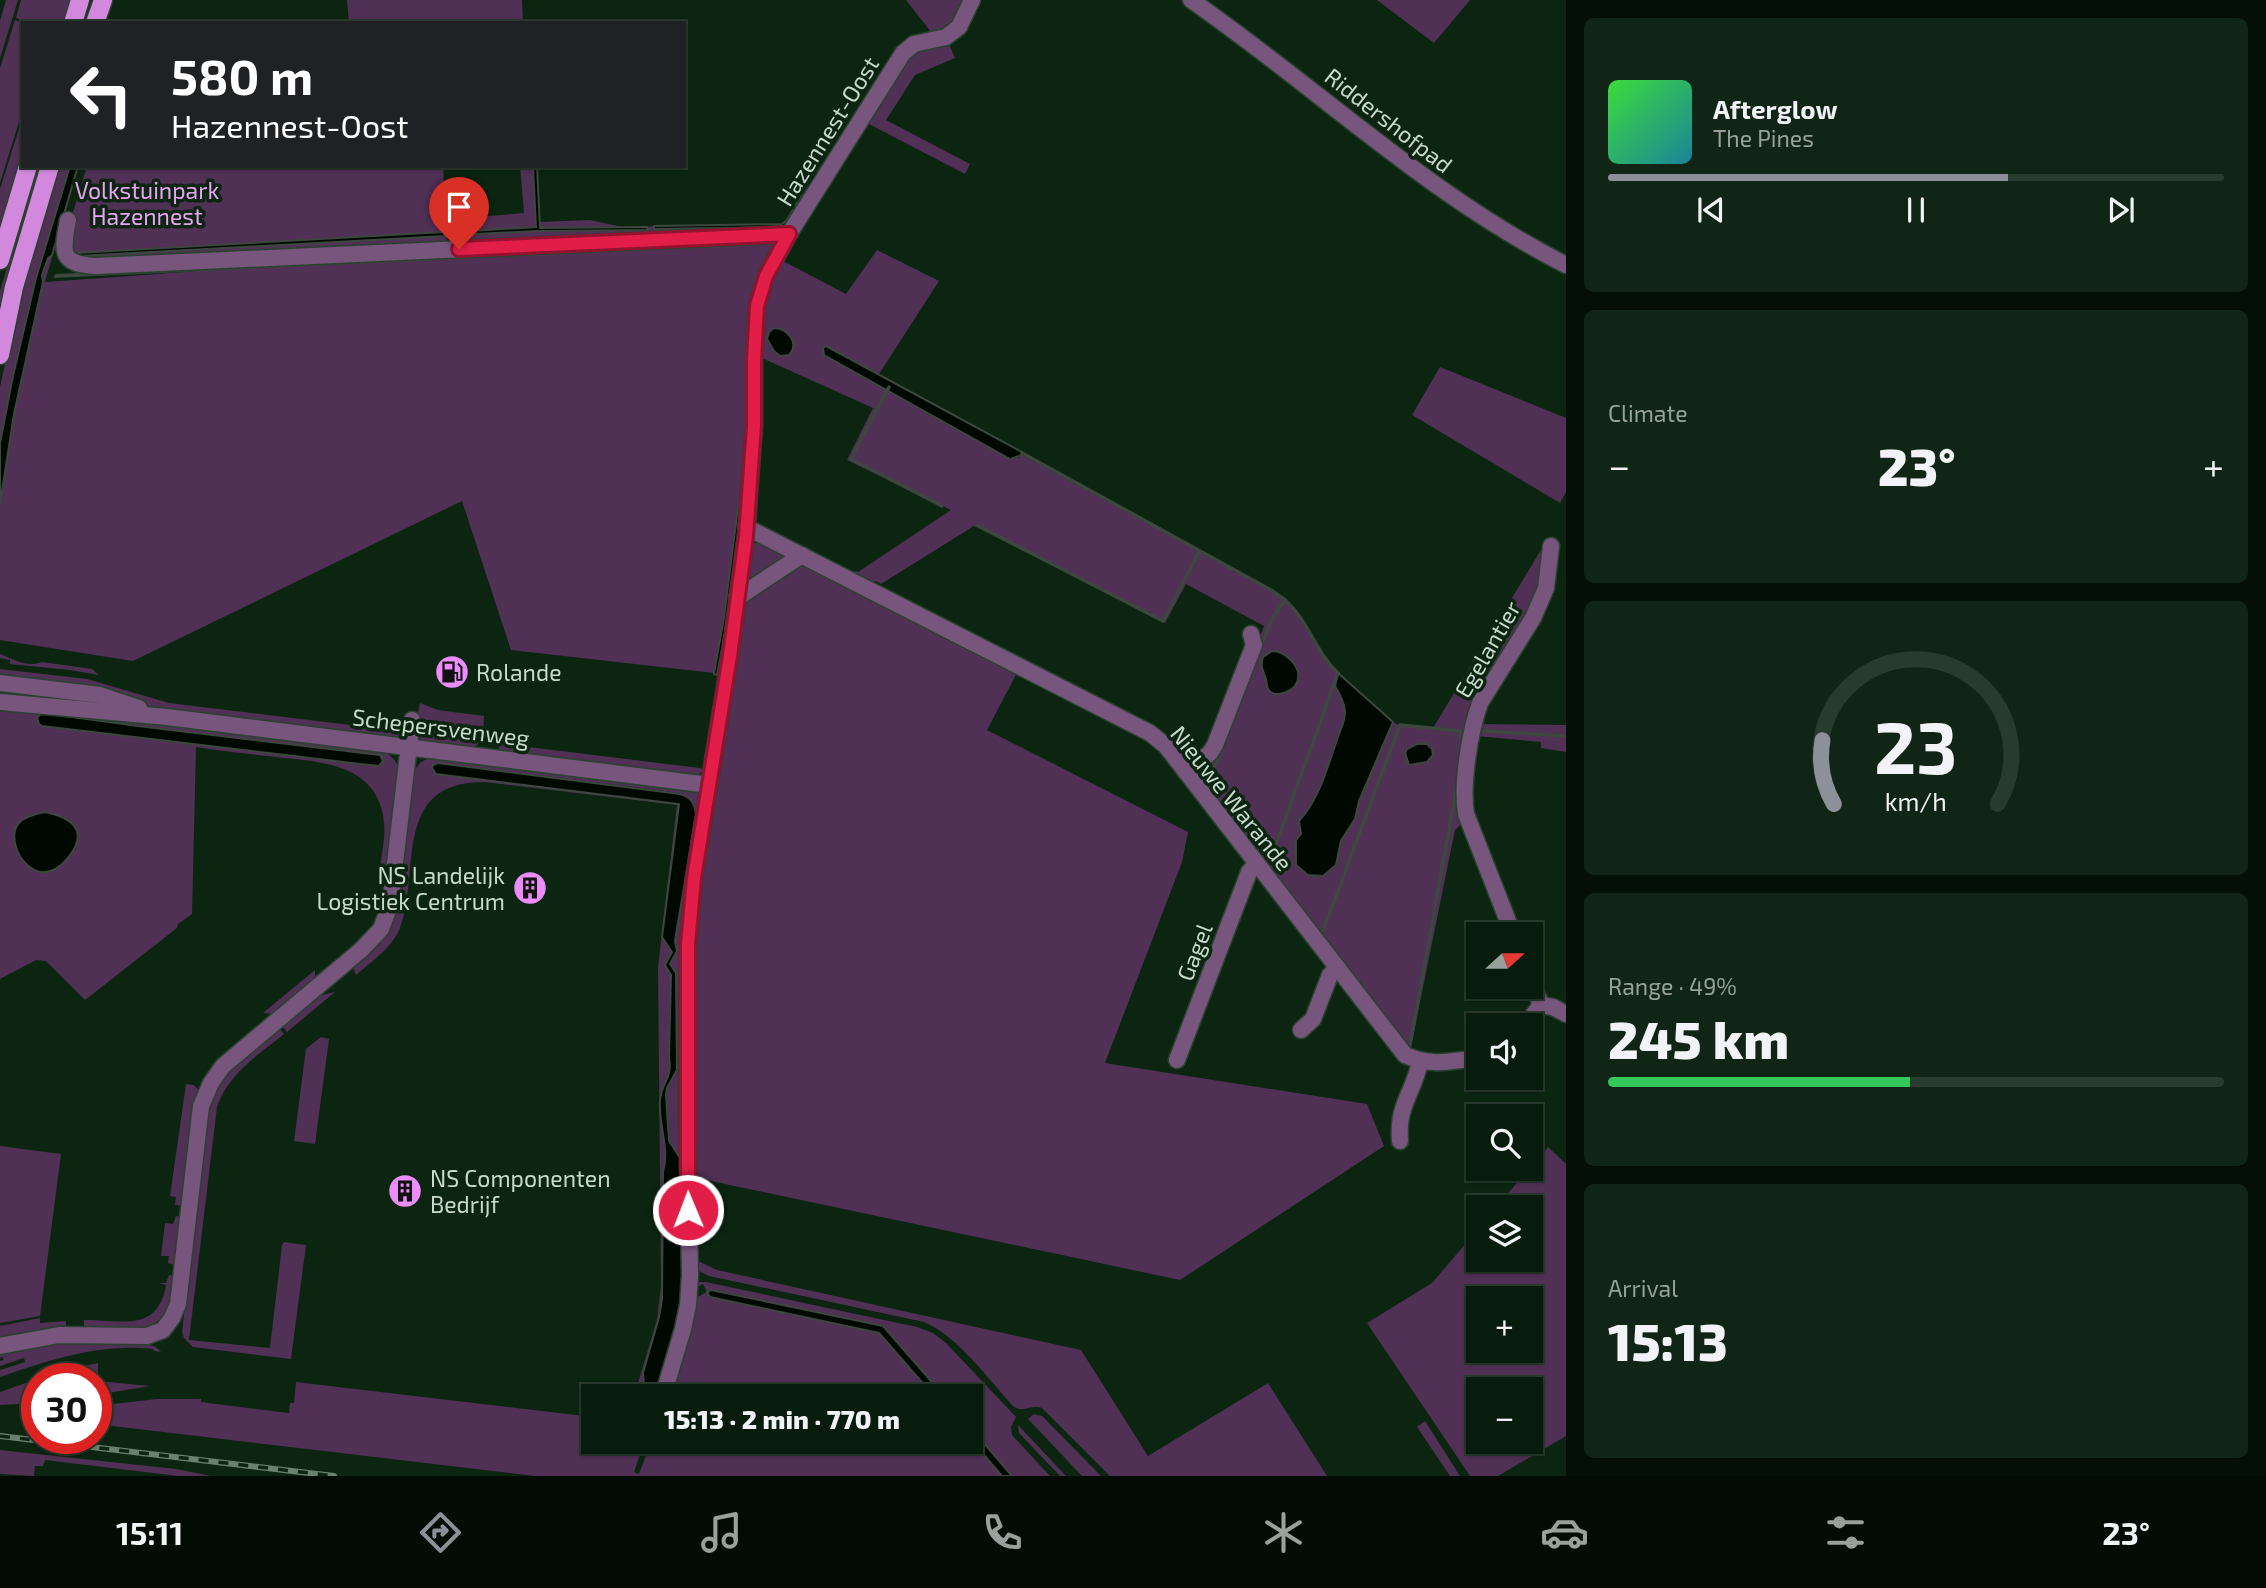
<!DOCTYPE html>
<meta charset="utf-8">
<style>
body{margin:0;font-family:"Exo 2",sans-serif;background:#112516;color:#f1f3f6;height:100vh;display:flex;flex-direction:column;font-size:26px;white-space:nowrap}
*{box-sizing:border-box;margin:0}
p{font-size:23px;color:#98a19d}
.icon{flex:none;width:38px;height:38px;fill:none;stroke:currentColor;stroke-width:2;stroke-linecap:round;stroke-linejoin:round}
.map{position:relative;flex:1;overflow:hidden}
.details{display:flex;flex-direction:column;gap:18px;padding:18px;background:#040f07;width:700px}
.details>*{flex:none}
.banner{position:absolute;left:21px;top:21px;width:665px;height:147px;border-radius:0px;box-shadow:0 2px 5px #0004,0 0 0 2px #293a2e;background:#202124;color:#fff;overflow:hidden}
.needle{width:46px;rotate:69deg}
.buttons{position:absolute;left:1466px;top:922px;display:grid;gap:14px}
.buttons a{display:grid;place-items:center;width:77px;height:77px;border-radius:0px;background:#081c0d;box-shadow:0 2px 5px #0004,0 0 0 2px #293a2e;font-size:35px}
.speed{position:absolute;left:21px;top:1363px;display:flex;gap:14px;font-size:35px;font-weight:700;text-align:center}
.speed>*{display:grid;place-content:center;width:91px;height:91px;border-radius:50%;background:#081c0d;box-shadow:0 2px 5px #0004,0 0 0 2px #293a2e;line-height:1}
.speed .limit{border:10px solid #d22;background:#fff;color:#111}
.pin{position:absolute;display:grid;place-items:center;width:60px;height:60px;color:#fff;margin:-72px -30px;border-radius:50% 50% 50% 0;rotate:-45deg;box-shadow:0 0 7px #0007}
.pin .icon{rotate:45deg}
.me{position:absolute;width:77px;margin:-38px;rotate:359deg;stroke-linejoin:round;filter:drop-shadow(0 0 5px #0008)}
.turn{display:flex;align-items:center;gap:24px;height:147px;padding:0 35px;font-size:32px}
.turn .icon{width:91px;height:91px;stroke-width:2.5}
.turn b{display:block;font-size:49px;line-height:60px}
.big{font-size:52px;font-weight:800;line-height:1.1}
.details .tile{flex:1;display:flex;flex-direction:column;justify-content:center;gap:10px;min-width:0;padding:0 24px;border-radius:10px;background:#112516}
.details .dial{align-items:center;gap:0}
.dial svg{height:182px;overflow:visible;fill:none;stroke:#293a2e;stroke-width:7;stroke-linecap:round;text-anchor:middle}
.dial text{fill:#f1f3f6;stroke:none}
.song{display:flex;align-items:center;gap:21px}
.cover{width:84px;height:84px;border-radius:10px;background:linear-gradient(135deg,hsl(120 70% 55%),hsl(190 70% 35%))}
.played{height:7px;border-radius:4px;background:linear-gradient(90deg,#8c9099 65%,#293a2e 65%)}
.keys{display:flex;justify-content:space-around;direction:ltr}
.heat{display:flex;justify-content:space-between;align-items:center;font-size:38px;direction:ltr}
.charge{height:10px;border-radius:5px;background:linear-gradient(90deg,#34c759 49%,#293a2e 0)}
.trip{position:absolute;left:581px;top:1384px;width:402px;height:70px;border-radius:0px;background:#081c0d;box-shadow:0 2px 5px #0004,0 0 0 2px #293a2e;font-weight:800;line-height:70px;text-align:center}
.tab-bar{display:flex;height:112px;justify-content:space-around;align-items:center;background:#030b05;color:#98a19d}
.tab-bar .icon{width:49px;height:49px}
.tab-bar .selected{color:#8c9099}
.tab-bar b{font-size:32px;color:#f1f3f6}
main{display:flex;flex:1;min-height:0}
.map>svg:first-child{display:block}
.green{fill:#503055;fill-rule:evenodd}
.water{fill:#000901;stroke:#3c473e;stroke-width:2}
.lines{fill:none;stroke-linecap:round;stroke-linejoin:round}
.stream{stroke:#3c473e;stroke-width:3.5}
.minor-casing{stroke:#29422f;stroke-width:19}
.major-casing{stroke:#29422f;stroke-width:21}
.minor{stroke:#78557d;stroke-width:16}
.major{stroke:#d289dd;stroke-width:18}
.rail-casing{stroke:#6b806f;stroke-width:6}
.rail{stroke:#0b2511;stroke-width:3.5;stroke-dasharray:10;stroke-linecap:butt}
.route-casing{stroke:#92132f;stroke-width:18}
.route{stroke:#e11d48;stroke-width:12}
.labels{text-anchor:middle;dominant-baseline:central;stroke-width:7;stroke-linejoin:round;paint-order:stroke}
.street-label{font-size:23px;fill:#c9d9cb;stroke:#0b2511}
.park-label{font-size:23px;fill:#e9a2f4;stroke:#0b2511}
.poi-label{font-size:23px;fill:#c9d9cb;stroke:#0b2511;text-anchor:start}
</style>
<main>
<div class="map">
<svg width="1566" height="1476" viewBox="0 0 1566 1476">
<rect width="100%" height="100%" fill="#0b2511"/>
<g class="green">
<path d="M6,0h12l-18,58v-37z"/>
<path d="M21,0h54l-7,23h-39l-13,-5z"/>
<path d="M347,0h175l1,23h-174z"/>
<path d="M906,0h57l-8,18 14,-18 -21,28 -38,13 -2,-4 2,3 21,-8z"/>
<path d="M1377,0h93l-36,43z"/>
<path d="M15,20l9,3 -1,86 -23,74v-115z"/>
<path d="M949,44l6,14 -40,17 -29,45 84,44 -5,10 -98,-51 44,-69z"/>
<path d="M892,53l3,4 -105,169 -5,4 -330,16 -2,-14h3l-1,-13 69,-6 -4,-47h13l3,61 -80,5v3l81,-4 108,-1h3l-1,-3 7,-1 1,3 130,-2 35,-54v-3h-3l5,-6 3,2 69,-109z"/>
<path d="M23,116v50l-23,78v-55z"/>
<path d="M37,166h9l-46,162v-37z"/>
<path d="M59,166h11l-34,113 -23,97 -13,67v-56l7,-33 23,-94z"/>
<path d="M78,166l-33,116 154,-11 577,-29 -12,31 -14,165 -27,238 -6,-1 11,-58 10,-109 -14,109 -10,56 -203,-23 -49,-149 -329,160 -133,-21v-136l14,-90 29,-132 -1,-7 6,-18 4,-2z"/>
<path d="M87,166h356l4,76 -4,4 -348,17 -27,-2 -5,-5 -1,-8zM444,232v4l-366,20 -1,-3z"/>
<path d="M590,220l32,7 -82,1 -1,-6z"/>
<path d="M877,250l62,31 -60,93 -52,-28 191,112 4,-3 255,139 17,13 38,60 6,6 -3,13c5,8 9,16 10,25 0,11 -4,17 -7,26 -10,28 -18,61 -39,84l2,13 -5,31 12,10 15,1 13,-11 5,-24 14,-22 4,-18 34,-79 7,4 33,2 111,-183 -6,52 -61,102 -13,123 -9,8 -45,221 -215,-277 21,-24 48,-124 -78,-42 -21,39 -191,-97 -93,58 -5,-3 -6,4 -17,-9 2,-5 3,1 93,-62 -104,-50 26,-52 -111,-50 -5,162 -3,-5 8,-218 21,-36 63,33z"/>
<path d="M1440,367l126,51v74l-6,11 -148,-88z"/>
<path d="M761,542l22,12 1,5 -39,26 2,-40z"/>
<path d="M805,565l213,106 -31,59 201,102 -6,30 -77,201 262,41 17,42 -204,134 -483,-102 -1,-51 -1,125h3v9l19,9 364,80 67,106 120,-73 59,93h-217l-68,-68c-10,-4 -18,5 -28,-1 -25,-27 -56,-71 -90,-85l-215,-46 -10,-5 -6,-6 -4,-305 56,-360 52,-33z"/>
<path d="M0,654c13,5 27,14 42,8l50,7 7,6 -29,-5 -60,-6v-4l-10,-2z"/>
<path d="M0,669l87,10 82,24 206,25 22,-5h10l-1,9 -9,7 -236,-29 -67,-23 -94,-12z"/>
<path d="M420,703l18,7 46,6 -1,19 -39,-5 -15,-9 -12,-4z"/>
<path d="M0,706h13l370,44 11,9 5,9 -12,99 -7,3c1,-15 6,-33 4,-48 -6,-59 -64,-60 -108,-65 -27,-3 -53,-6 -80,-10l-4,167 -14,10 -1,4 -92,72 -39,-39 -10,-1 -36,19zM47,714l331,41 1,11 -339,-41 -2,-3zM31,815l45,16 2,10 -3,9 -46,18c-9,-12 -24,-35 -8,-47 3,-3 7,-4 10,-6z"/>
<path d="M416,724l11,3 18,9 37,5 -9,7 -50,-6 -7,-9z"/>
<path d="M1478,724l88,1v27l-25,-4v-6l-65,-6z"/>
<path d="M495,743l205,25 4,2 -7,6 -195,-24z"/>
<path d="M431,757l264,32 7,9 -15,100 -3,375 -4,-115 -11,-17 -3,-46 1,-7 10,-18 -1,-97 -6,-8 7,-13 -2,-11 21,-126c-10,-24 -13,-21 -37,-25l-221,-27 -5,2 -1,3 4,6 21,3 222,27 -8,67 -3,72 4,9 -7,13 6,10 -2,83c4,19 -7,23 -9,42 -2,24 10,49 3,72l-1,127 -3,18 -16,56 2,23h-11l23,-76 4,-34 -3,-319 19,-162 -193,-23c-93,0 -63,90 -84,146 -8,20 -28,33 -44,47l-3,-7 2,-4 28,-25 10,-19 19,-147 9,-11z"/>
<path d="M315,970v11l-39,33 -13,-1z"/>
<path d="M335,992l-48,40 -6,-7 36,-29z"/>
<path d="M279,1028l5,6c-26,21 -56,40 -67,73l-28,233 81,8 12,-103 2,-3 22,3 -15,114 -98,-12 -9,-9 -2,-6 27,-227c15,-37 40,-52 70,-77z"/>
<path d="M321,1037l8,2 -14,105 -21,-3 12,-92z"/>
<path d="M186,1084l8,1 5,6 -15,115 -9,-1 1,-8 -6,-1z"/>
<path d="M0,1146l61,8 -21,162 -40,7z"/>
<path d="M1548,1147l18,17v272l-68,40h-28l-103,-153 65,-40 47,-55v32h52v-52l-35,-1 33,-38h2zM1531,1298v53h-52v-53zM1479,1390h52v52h-52z"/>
<path d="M176,1216l7,1 -6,49 -9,-3 1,-7h-8l4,-33 8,1z"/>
<path d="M169,1275l7,1c-2,10 -3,23 -8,32 -14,30 -55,21 -81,20l-3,-3v-5c37,0 74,13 82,-35l-7,-2h7z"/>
<path d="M696,1282h10l211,45 16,6 13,10 70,74 -5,10 1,8 38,41h-38l-41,-48v-32h-27l-61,-70 -172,-36 -1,7 169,36 55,63h-267l25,-96 15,-8 -4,-8 -10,5z"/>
<path d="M40,1318v5l26,-2v5l-3,3 -63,9v-12z"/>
<path d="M52,1342l95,2 9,3 5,5 -7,-1 -1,-2c-54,-6 -103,11 -153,28v-7l25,-8 -1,-4 -24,8v-5l4,-1 -1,-3 -3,1v-8z"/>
<path d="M98,1363v18l52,5 -54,9v-16h-59v24l-37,2v-13l60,-21z"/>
<path d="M296,1382l297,35v25h51l-10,30 5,2 12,-32h320v-2l31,36h-467l-439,-52v-18l61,-7h44v3l88,11 1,-10h4z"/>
<path d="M1034,1414l8,2 59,60h-19l-54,-57z"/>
<path d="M1425,1421l35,55h-10l-33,-49z"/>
<path d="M1018,1425l48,51h-6l-41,-43z"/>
<path d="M0,1450l176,19 35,7h-33l-133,-16 -2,6h-8l-1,10 -34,-2z"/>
</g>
<g class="water">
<path d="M70,166h8l-26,89 -4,3 -6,17 1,7 -29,132 -14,90v-61l13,-67 23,-98z"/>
<path d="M533,166h4l3,62 107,-1 1,3 -111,1 -82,4v-3l81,-5z"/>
<path d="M818,170h2l-35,57 -131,2v-3l128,-2 5,-4 27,-47z"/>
<path d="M444,232l1,4 -367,20 -1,-3z"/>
<path d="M761,241v3l-17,1 -689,32 1,-2z"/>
<path d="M774,328c14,1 26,15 15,27l-9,1 -6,-5 -7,-12 2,-7z"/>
<path d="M826,346l196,106v3l-12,4 -186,-104 -1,-7z"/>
<path d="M738,507h4l-14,110 -11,58 -3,-1 10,-57z"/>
<path d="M1272,651c13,0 31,16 25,31 -3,9 -22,17 -28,8 -3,-3 -2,-7 -3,-11 -3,-8 -6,-13 -3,-22z"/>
<path d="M1338,673l55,49 -34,79 -4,18 -14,22 -5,24 -13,11 -15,-1 -12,-10v-25l5,-6 -2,-13c21,-23 29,-56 39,-84 3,-9 7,-15 7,-26 -1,-9 -5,-17 -10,-25z"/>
<path d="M43,713l95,13 242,29 3,6 -4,5 -19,-2 -318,-38 -3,-2 -2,-7z"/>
<path d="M1417,744h10l5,5 1,6 -6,7 -18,3 -4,-12 2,-4z"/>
<path d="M438,763l242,31c11,3 15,10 16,21l-21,126 2,10 -7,13 6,9 1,97 -10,18 -1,7 3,46 11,17 4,115 -2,31 -26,92h-11l-2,-23 16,-56 3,-18 1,-127c7,-23 -5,-48 -3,-72 2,-19 13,-23 9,-42l2,-83 -6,-10 7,-13 -10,-15 17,-133 -243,-30 -4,-6 1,-3z"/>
<path d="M44,812c29,5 46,20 23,47 -33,39 -65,-19 -48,-36 5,-6 16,-9 25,-11z"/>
<path d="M711,1290l172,36 61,70h-10l-55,-63 -169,-36 -3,-5z"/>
<path d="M971,1428l41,48h-10l-31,-36z"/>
</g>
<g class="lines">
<g class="stream">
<path d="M889,387l-38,72 91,47"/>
<path d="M1022,453l249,137 14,10"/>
<path d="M977,525l186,96 36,-69"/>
<path d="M1261,647l10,-26 14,-21c23,20 31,53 53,73l-67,185"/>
<path d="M1484,731l82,5"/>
<path d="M1209,781l14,-35"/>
<path d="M1323,931l77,-206 61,6 -1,5"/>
<path d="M1410,1045l48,-265"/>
</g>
<g class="minor-casing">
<g id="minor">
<path d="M1191,0c127,88 237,195 375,265"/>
<path d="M68,220c-6,32 -9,44 28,46l693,-32"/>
<path d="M746,527l404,206 16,13 239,309c26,12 47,6 74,3"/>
<path d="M737,598l65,-43"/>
<path d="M0,683l100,12 39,13"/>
<path d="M0,702l167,15 542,68"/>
<path d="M1186,772l24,-19 5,-8 39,-100 -3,-11"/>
<path d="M1513,934l-47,-120c-5,-30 4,-83 14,-111l53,-85 13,-30 5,-42"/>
<path d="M1531,980l10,25"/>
<path d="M1528,1026l6,-12 7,-9 12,2 13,7"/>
<path d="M1301,1030l12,-11 17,-44 8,-7"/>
<path d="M1177,1060l72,-188 8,-8"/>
<path d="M1400,1141c-3,-36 13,-47 20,-79"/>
<path d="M0,1346l59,-11 88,1 16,-6 9,-12 6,-14 23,-198 10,-23 12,-17 138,-116 20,-21 9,-24 22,-185"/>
<path d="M663,1396l20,-67 5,-24 2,-30 -3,-172 1,-159 6,-66 36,-222 16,-121 8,-109v-66l3,-54 9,-30 23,-42 114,-181 11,-9 32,-7 13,-10 13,-27"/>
</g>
</g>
<g class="major-casing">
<g id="major">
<path d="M73,23l7,-23"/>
<path d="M95,23l8,-23"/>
<path d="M0,260l28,-94"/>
<path d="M0,355l14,-68 36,-121"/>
</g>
</g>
<use href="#minor" class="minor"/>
<use href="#major" class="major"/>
<g class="rail-casing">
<path id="rail" d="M0,1436l334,40"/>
</g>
<use href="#rail" class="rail"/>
</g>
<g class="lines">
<g class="route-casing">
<path id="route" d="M459,249l330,-15 -23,42 -9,30 -3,54v66l-8,110 -16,120 -36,222 -6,66v266"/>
</g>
<use href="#route" class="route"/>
</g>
<defs>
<g id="fuel-disc" transform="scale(1.75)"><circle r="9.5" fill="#ec8cfa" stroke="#0b2511"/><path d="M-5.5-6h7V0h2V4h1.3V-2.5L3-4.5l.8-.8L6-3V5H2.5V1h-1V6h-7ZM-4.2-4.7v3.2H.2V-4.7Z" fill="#111"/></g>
<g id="building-disc" transform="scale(1.75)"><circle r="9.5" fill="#ec8cfa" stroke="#0b2511"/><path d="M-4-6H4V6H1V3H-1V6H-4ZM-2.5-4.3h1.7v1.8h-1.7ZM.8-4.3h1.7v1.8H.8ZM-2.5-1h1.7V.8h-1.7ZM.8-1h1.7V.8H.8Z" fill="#111"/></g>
</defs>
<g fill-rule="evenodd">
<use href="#fuel-disc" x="452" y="672"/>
<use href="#building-disc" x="530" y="888"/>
<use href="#building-disc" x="405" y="1191"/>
</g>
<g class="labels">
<g class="street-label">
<text transform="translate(1389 120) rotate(38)">Riddershofpad</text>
<text transform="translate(827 131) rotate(-58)">Hazennest-Oost</text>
<text transform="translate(1487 649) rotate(-60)">Egelantier</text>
<text transform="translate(441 727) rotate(7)">Schepersvenweg</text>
<text transform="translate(1232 798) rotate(51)">Nieuwe Warande</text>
<text transform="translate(1194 952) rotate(-69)">Gagel</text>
</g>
<g class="park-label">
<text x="147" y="190">Volkstuinpark<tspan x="147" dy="26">Hazennest</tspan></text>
</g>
<g class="poi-label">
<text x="476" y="672">Rolande</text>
<text x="505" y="875" text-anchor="end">NS Landelijk<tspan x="505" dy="26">Logistiek Centrum</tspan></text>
<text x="430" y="1178">NS Componenten<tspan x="430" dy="26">Bedrijf</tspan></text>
</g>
</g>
</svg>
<div class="buttons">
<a><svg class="needle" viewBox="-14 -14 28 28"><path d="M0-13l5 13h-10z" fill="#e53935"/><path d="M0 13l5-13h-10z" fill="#98a19d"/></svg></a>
<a><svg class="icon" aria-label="sound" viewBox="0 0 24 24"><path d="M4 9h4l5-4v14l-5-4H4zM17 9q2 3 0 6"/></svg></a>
<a><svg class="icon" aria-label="search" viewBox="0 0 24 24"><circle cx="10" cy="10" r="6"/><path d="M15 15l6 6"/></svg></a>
<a><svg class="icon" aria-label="layers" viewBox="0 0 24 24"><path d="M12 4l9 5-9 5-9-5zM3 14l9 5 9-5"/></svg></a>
<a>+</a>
<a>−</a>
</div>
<div class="speed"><div class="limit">30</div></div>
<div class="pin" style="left:459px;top:249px;background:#d93025"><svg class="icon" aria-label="arrive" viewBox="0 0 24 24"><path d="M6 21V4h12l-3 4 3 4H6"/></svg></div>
<svg class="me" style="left:688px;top:1210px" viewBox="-20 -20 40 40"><circle r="17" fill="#e11d48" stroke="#fff" stroke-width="3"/><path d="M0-11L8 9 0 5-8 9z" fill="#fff"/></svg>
<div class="trip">15:13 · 2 min · 770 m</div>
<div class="banner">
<div class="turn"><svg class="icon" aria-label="left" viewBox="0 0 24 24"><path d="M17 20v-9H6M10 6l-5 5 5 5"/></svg><div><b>580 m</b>Hazennest-Oost</div></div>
</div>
</div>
<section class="details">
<div class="tile">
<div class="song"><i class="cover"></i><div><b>Afterglow</b><p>The Pines</p></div></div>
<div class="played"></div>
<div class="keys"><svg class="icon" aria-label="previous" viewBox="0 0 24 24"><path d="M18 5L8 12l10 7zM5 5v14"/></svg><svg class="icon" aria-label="pause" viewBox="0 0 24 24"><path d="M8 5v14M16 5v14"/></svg><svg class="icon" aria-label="next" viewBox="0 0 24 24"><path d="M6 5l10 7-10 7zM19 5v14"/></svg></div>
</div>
<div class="tile"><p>Climate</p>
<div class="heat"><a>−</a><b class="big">23°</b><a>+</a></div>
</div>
<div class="tile dial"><svg viewBox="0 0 100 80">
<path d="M14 69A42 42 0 1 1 86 69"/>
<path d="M14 69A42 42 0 0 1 9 41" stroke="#8c9099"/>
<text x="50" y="56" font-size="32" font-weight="700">23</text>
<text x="50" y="72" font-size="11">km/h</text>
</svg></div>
<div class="tile"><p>Range · 49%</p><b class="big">245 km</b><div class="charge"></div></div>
<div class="tile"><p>Arrival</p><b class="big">15:13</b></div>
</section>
</main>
<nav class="tab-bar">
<b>15:11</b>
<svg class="icon selected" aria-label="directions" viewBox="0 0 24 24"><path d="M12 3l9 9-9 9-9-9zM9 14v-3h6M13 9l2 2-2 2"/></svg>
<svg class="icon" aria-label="music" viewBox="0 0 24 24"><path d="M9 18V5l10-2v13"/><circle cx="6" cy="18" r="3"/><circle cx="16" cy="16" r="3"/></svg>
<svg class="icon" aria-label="phone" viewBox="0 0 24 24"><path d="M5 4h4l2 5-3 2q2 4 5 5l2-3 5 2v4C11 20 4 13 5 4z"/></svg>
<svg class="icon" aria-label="climate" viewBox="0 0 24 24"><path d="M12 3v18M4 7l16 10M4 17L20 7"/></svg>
<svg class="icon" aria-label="car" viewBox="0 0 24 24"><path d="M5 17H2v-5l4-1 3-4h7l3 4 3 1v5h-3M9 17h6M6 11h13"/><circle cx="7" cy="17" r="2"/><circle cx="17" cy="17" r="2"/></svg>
<svg class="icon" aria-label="filters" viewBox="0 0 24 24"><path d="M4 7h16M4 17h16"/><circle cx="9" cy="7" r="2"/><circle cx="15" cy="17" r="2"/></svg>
<b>23°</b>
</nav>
